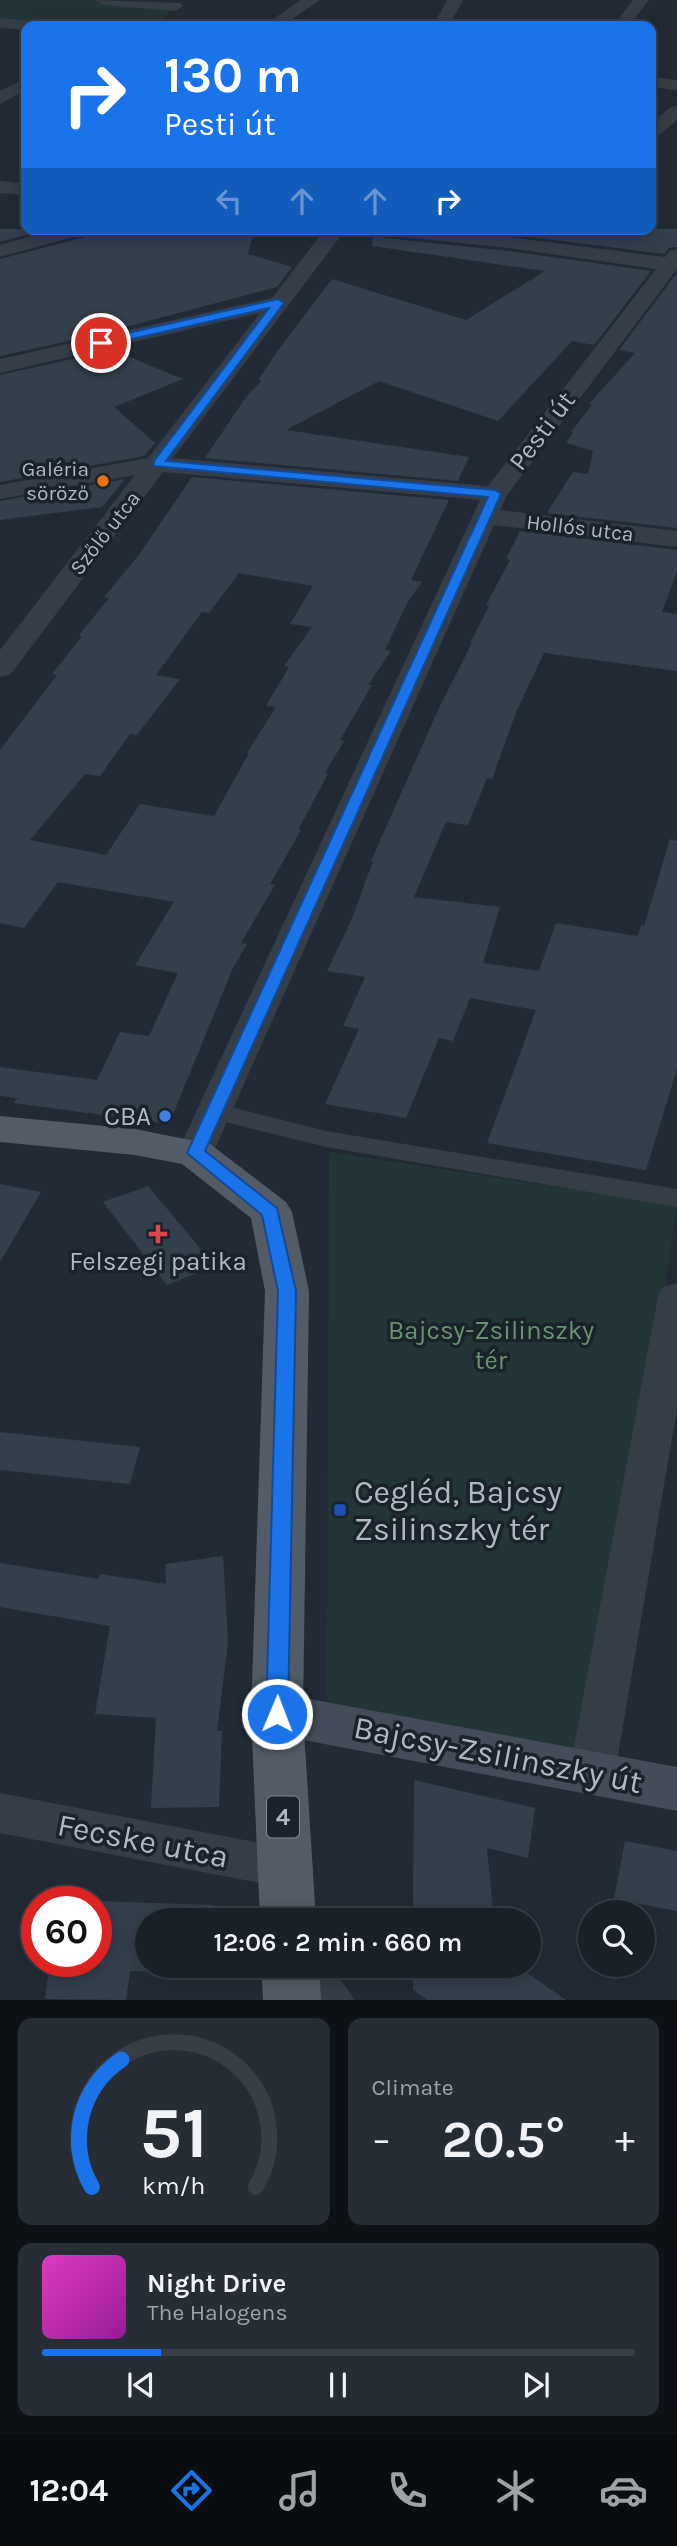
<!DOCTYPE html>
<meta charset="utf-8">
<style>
body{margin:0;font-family:Karla,sans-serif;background:#272d34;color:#f1f3f6;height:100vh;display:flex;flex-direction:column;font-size:26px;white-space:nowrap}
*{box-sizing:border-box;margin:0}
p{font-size:23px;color:#9fa3a8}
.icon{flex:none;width:38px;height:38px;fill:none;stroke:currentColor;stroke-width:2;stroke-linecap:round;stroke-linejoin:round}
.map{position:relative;height:2000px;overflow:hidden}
.details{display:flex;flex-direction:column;gap:18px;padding:18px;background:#0e1216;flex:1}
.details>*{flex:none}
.hud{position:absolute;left:21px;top:21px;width:635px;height:214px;border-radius:14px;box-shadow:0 4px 18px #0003,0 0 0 2px #383e45;background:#1a73e8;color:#fff;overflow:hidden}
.controls{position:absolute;left:578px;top:1900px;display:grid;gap:14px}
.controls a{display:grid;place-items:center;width:77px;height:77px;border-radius:50%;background:#1a2028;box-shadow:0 4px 18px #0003,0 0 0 2px #383e45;font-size:35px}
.speed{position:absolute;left:21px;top:1886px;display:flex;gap:14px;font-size:35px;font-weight:700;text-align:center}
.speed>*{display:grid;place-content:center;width:91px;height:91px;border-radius:50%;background:#1a2028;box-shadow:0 4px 18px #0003,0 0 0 2px #383e45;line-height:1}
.speed .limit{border:10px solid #d22;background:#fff;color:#111}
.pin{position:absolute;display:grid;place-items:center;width:60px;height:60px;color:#fff;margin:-30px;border:4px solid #fff;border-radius:50%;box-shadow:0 2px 7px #0007}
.me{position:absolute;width:77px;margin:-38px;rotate:1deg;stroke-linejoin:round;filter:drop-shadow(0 0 5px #0008)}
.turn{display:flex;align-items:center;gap:24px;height:147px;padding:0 28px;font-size:32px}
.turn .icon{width:91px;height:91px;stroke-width:2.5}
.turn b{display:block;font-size:49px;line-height:60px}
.lanes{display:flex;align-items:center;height:66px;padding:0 28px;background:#0003;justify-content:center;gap:35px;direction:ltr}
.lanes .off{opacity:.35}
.big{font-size:52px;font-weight:600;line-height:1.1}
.details .widget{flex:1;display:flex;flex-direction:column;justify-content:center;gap:10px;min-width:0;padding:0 24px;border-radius:14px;background:#272d34}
.details .dial{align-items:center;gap:0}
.dial svg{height:182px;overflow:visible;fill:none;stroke:#383e45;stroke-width:7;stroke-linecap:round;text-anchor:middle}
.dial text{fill:#f1f3f6;stroke:none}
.song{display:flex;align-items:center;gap:21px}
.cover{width:84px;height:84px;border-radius:10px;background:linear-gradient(135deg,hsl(310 70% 55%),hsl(300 70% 35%))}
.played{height:7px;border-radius:4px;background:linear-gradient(90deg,#1a73e8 20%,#383e45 20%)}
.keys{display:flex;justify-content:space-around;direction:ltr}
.heat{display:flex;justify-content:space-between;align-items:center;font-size:38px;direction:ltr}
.details .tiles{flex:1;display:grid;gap:18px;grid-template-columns:1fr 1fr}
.widget:last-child{grid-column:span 2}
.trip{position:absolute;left:135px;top:1908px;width:406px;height:70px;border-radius:35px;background:#1a2028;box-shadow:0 4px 18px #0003,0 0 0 2px #383e45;font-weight:600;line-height:70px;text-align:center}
.menu{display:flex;height:112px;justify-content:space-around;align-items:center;background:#0a0d10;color:#9fa3a8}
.menu .icon{width:49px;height:49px}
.menu .selected{color:#1a73e8}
.menu b{font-size:32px;color:#f1f3f6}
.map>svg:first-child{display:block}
.green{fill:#233536}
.building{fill:#343f4c;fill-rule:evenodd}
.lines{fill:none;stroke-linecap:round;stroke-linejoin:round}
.pedestrian{fill:#353d46;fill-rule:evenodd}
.minor{fill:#353d46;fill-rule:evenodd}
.secondary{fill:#434c58;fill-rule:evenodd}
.primary{fill:#535c66;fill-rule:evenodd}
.route{fill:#1a73e8;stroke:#114b97;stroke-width:2}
.food-dot{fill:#e8710a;stroke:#1a222a;stroke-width:2.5}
.shop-dot{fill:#3f7fe0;stroke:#1a222a;stroke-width:2.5}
.health-dot{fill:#e0444e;stroke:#1a222a;stroke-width:2.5}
.transit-dot{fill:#1a4fb4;stroke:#1a222a;stroke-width:2.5}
.labels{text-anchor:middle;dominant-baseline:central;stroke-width:7;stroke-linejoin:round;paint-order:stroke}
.far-poi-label{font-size:21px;fill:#afb7c2;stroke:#1a222a;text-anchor:end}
.far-street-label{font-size:21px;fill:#afb7c2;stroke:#1a222a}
.shield{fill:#1a222a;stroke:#828a94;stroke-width:2}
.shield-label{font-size:24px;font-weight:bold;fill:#afb7c2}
.street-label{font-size:26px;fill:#afb7c2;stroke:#1a222a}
.poi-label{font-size:26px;fill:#afb7c2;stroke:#1a222a;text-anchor:end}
.park-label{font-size:26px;fill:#699170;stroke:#1a222a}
.near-poi-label{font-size:32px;fill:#afb7c2;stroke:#1a222a;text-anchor:start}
.near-street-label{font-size:32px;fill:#afb7c2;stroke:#1a222a}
</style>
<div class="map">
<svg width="677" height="2000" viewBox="0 0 677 2000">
<rect width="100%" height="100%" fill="#222b35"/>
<g class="green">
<path d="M0,0h103l72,6 -17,20h-122l-36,-3z"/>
<path d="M329,1152l348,53 -85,568 -265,-50z"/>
</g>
<g class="building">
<path d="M0,229h46l-46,13z"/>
<path d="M93,229h161l-6,25 44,13 -15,20 -182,48 -95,21v-97l89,-23z"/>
<path d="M468,229h209v18l-8,1 -5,6z"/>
<path d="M373,232l11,6 125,13 142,20 -57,74 -22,-4 -74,80 -119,-40 -93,49 183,27 -11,24 -253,-23 41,-61 16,-17h-4l21,-31 53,-70 134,41 79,-49 -173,-25z"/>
<path d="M677,273v255l-130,-15 26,-41 15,2 5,-23 -27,-8 7,-11h-2l21,-27 -3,-1 46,-51 -16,-3z"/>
<path d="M112,350l71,29 -69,28 41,36 -11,13 -144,26v-107z"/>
<path d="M192,477l257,23 -38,80 11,2 -14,19 -23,49 6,1 -23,34h4l-32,55 4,1 -19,32 3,1 -30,56h3l-31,54 5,1 -34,58 6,1 -14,24 -64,156 -155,-21 3,-5 -17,-2v-29l97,13 23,-48 29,4 29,-63 -43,-8 39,-63 -116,-20 -34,46 -24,-5v-173l57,-75 -5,-1 30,-38 -3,-1 30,-37 -5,-1 34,-41zM239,573l74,13 -23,38 22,3 -28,39 5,1 -23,39 10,1 -29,46h2l-35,63 -74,-12 -34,51 -76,-15 55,-66 15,2 30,-42 7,1 43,-56 -24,-4 46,-63 7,1z"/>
<path d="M125,479l-23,28 -102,13v-19z"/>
<path d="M520,531l157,19v21l-15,41 15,2v57l-133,-18 -27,57 -25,69 -5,-1 -19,47 -22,-3 -32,75 86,10 -17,56 56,8 17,-48 82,13 3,-11 3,1 26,-87 7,2v228l-31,101 -159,-27 49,-133 -66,-12 -17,43 -14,-3 -33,80 -81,-14 34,-75 -16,-3 22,-49 -38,-6 24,-50 22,-60h-2l68,-153 33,-65h-2l19,-37 -3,-1 24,-45 -4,-1z"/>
<path d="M0,1184l41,8 -41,70z"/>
<path d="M148,1186l67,80 -48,19 -64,-83z"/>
<path d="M0,1432l140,15 -10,37 -130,-14z"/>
<path d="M223,1556l5,87 -11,88h5l-3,76 -68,1 5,-90 -61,-4 15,-88 -110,-19v-44l98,16 2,-5 66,10 -1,-20z"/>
<path d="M414,1780l121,28 -7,50 -41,-10 7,72h-81z"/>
<path d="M625,1841l52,10v60l-63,-12z"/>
<path d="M96,1901l117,4 -2,15h-64v45h60v8l-77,-2 -4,29 -81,-1 5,-37h46z"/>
<path d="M413,1965h103l50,35h-139l-14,-10z"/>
</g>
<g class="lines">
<path class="pedestrian" d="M214,1103l112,28 351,58v18l-351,-60 -121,-30 -4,-6 4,-6z"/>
<g class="minor">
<path d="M95,0l86,3 2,3 -8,5 -72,-6z"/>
<path d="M301,0h19l-38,26h-19z"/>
<path d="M447,0h16l-14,26h-16z"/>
<path d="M633,0h16l-20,26h-16z"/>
<path d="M0,18l36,3 8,5h-18v4l-26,-2z"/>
<path d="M651,77l26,3v10l-26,-3z"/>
<path d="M26,78v12l-26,14v-13z"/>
<path d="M677,106v14l-19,16 -7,2v-15l20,-16z"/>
<path d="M0,181l26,3v12l-26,-3z"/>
<path d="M57,229h34l-3,4 -88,24v-12z"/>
<path d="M325,229h21l-173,229 315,28 168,-217 -147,-21 -125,-13 -10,-6h71l220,28 5,-6 7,-2v20l-170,226 -7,15 177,21v16l-183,-22 -281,628 -5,8 -13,3 -13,-3 -5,-8 303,-653 -317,-28 -153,203 -10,2v-27l135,-175 -135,24v-14l148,-27 112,-145 -260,60v-14l272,-61z"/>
<path d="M677,1283v126l-62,364 -7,13 -16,6 -16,-6 -7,-13 89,-477 5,-9z"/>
<path d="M0,1793l286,55 17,6 7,14 -7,14 -17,6 -286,-55z"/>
<path d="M272,1965c35,0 65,-1 82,35h-68l-13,-8 -7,-15z"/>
</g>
<path class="secondary" d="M277,1693l400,74v44l-400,-76 -19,-6 -7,-15 7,-15z"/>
<g class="primary">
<path d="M0,1116l135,13 75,15 76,58 6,10 17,79 -6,423 13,206h-56l-9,-206 14,-423 -14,-73 -69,-54 -47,-9 -135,-13z"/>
<path d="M261,1965h58l2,35h-58z"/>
</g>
</g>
<path class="route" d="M278,299l6,4 -118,158 329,29 6,4 -296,657 72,57 19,83 -8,423 -3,6 -8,3 -7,-3 -4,-6 12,-423 -16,-76 -75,-62 301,-656 -334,-31v-5l115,-153 -168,38 -5,-3 1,-3z"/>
<circle class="food-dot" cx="103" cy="481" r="7"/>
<circle class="shop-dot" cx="165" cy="1116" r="7"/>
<path class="health-dot" d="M154.5 1223.5h7v7h7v7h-7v7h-7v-7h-7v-7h7z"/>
<rect class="transit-dot" x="333" y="1503" width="14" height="14" rx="3.5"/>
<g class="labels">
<g class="far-poi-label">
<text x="89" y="469">Galéria<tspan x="89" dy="24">söröző</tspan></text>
</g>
<g class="far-street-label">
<text transform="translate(580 528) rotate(7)">Hollós utca</text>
<text transform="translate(105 533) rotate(-52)">Szőlő utca</text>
</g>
<rect class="shield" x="267" y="1796.5" width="32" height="41" rx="5"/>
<g class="shield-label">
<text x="283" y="1817">4</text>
</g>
<g class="street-label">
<text transform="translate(542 431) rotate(-53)">Pesti út</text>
</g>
<g class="poi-label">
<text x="151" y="1116">CBA</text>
<text x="158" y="1261" text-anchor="middle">Felszegi patika</text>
</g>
<g class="park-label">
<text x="491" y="1330">Bajcsy-Zsilinszky<tspan x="491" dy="30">tér</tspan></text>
</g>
<g class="near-poi-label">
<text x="354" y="1492">Cegléd, Bajcsy<tspan x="354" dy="37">Zsilinszky tér</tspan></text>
</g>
<g class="near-street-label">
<text transform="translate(498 1755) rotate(11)">Bajcsy-Zsilinszky út</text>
<text transform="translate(143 1841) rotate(11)">Fecske utca</text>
</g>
</g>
</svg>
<div class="controls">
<a><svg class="icon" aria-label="search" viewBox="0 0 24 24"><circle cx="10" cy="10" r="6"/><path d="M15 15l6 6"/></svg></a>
</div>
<div class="speed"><div class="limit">60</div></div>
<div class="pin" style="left:101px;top:343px;background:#d93025"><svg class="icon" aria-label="arrive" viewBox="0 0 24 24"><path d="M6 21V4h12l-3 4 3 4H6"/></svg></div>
<svg class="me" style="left:277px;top:1714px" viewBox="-20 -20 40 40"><circle r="17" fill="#1a73e8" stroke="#fff" stroke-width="3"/><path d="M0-11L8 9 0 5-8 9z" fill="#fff"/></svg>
<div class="trip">12:06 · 2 min · 660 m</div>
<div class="hud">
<div class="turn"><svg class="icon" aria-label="right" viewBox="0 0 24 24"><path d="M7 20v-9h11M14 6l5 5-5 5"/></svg><div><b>130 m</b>Pesti út</div></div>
<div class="lanes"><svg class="icon off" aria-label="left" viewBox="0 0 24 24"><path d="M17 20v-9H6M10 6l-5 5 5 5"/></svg><svg class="icon off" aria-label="ahead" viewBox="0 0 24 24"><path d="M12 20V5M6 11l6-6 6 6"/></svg><svg class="icon off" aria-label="ahead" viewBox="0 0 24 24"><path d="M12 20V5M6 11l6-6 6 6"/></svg><svg class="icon" aria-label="right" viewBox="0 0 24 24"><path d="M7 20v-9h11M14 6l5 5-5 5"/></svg></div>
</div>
</div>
<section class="details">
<div class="tiles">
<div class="widget dial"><svg viewBox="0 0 100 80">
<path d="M14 69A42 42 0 1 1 86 69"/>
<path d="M14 69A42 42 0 0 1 27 13" stroke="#1a73e8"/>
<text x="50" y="56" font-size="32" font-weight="700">51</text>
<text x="50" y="72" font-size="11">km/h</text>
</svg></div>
<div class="widget"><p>Climate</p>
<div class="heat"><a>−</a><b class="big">20.5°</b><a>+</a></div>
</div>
<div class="widget">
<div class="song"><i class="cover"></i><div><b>Night Drive</b><p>The Halogens</p></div></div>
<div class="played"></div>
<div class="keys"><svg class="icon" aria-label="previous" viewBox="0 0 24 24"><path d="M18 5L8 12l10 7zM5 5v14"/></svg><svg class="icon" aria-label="pause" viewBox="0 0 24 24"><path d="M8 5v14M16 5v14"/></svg><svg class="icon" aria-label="next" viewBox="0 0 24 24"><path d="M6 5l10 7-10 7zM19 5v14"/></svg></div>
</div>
</div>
</section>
<nav class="menu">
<b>12:04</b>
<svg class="icon selected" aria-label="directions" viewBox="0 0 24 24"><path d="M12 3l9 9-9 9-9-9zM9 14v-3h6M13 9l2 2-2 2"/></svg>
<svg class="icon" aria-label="music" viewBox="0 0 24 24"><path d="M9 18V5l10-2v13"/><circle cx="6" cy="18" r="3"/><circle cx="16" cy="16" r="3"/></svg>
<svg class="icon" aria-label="phone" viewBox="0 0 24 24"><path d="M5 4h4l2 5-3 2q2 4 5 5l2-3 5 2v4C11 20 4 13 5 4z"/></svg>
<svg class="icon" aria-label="climate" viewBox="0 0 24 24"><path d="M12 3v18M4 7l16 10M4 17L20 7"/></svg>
<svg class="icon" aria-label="car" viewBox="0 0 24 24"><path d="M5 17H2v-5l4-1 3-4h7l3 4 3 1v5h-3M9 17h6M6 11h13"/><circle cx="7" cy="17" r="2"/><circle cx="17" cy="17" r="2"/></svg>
</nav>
